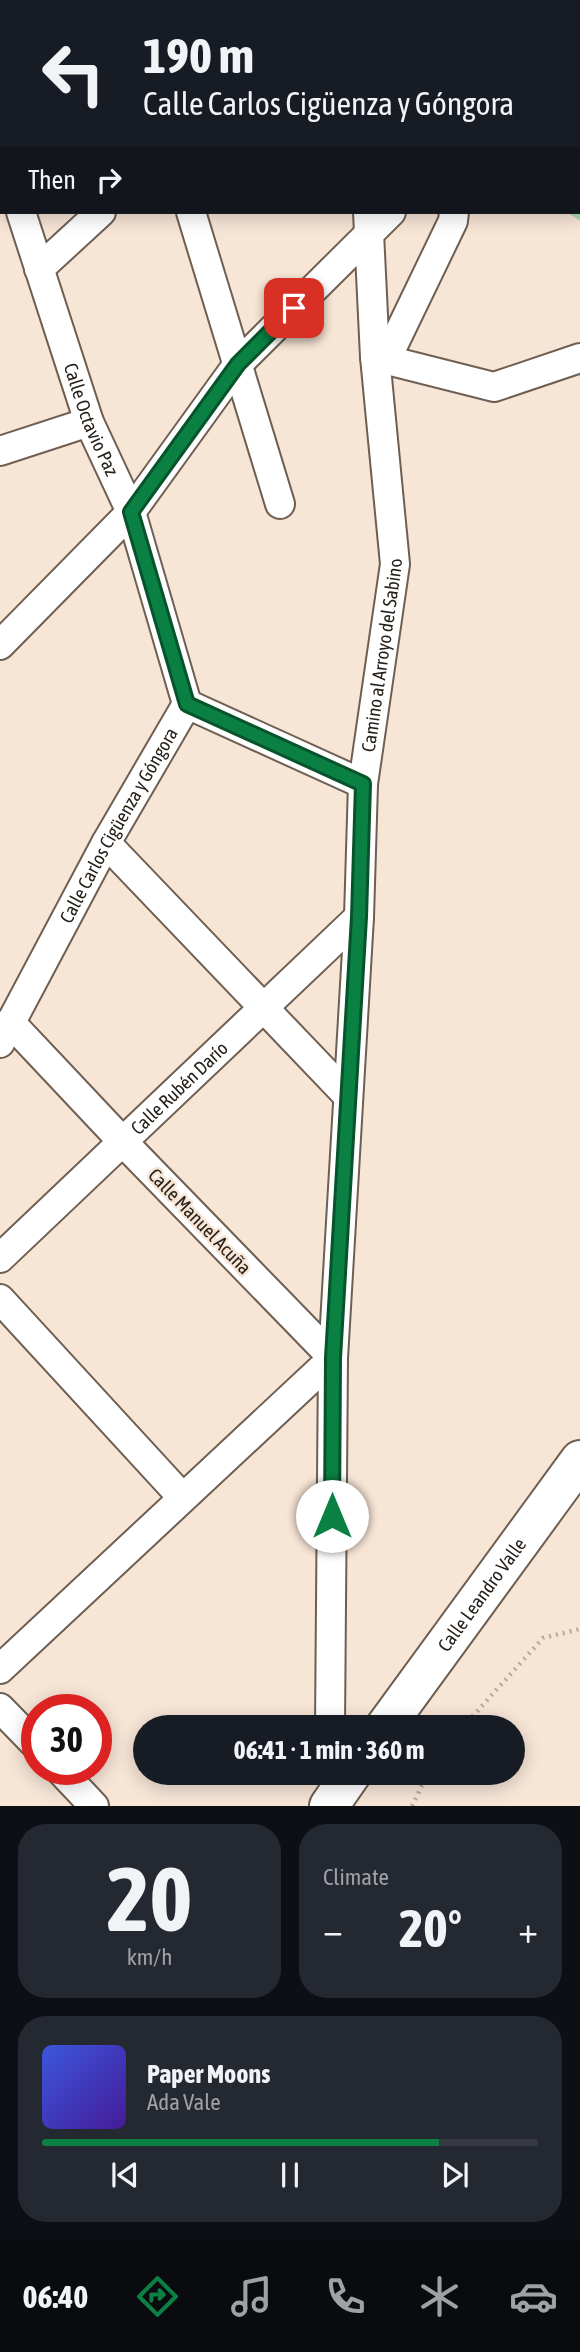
<!DOCTYPE html>
<meta charset="utf-8">
<style>
body{margin:0;font-family:"Asap Condensed",sans-serif;background:#242831;color:#f1f3f6;height:100vh;display:flex;flex-direction:column;font-size:26px;white-space:nowrap}
*{box-sizing:border-box;margin:0}
p{font-size:23px;color:#9ea1a6}
.icon{flex:none;width:38px;height:38px;fill:none;stroke:currentColor;stroke-width:2;stroke-linecap:round;stroke-linejoin:round}
.map{position:relative;height:1806px;overflow:hidden}
.details{display:flex;flex-direction:column;gap:18px;padding:18px;background:#0d0f14;flex:1}
.details>*{flex:none}
.guide{position:absolute;left:0px;top:0px;width:581px;height:214px;box-shadow:0 4px 18px #0003;background:#171b24;color:#f1f3f6;overflow:hidden}
.speed{position:absolute;left:21px;top:1694px;display:flex;gap:14px;font-size:35px;font-weight:700;text-align:center}
.speed>*{display:grid;place-content:center;width:91px;height:91px;border-radius:50%;background:#171b24;box-shadow:0 4px 18px #0003;line-height:1}
.speed .limit{border:10px solid #d22;background:#fff;color:#111}
.pin{position:absolute;display:grid;place-items:center;width:60px;height:60px;color:#fff;margin:-30px;border-radius:14px;box-shadow:0 4px 10px #0006}
.me{position:absolute;width:77px;margin:-38px;rotate:0deg;stroke-linejoin:round;filter:drop-shadow(0 0 5px #0008)}
.turn{display:flex;align-items:center;gap:24px;height:147px;padding:0 28px;font-size:32px}
.turn .icon{width:91px;height:91px;stroke-width:2.5}
.turn b{display:block;font-size:49px;line-height:60px}
.then{display:flex;align-items:center;height:66px;padding:0 28px;background:#0003;gap:14px;font-size:26px}
.big{font-size:52px;font-weight:700;line-height:1.1}
.details .tile{flex:1;display:flex;flex-direction:column;justify-content:center;gap:10px;min-width:0;padding:0 24px;border-radius:28px;background:#242831}
.details .dial{align-items:center;gap:0}
.dial b{font-size:91px;line-height:1}
.song{display:flex;align-items:center;gap:21px}
.cover{width:84px;height:84px;border-radius:10px;background:linear-gradient(135deg,hsl(230 70% 55%),hsl(260 70% 35%))}
.played{height:7px;border-radius:4px;background:linear-gradient(90deg,#0b8043 80%,#363941 80%)}
.keys{display:flex;justify-content:space-around;direction:ltr}
.heat{display:flex;justify-content:space-between;align-items:center;font-size:38px;direction:ltr}
.details .tiles{flex:1;display:grid;gap:18px;grid-template-columns:1fr 1fr}
.tile:last-child{grid-column:span 2}
.trip{position:absolute;left:133px;top:1715px;width:392px;height:70px;border-radius:35px;background:#171b24;box-shadow:0 4px 18px #0003;font-weight:700;line-height:70px;text-align:center}
.tabs{display:flex;height:112px;justify-content:space-around;align-items:center;background:#090b0e;color:#9ea1a6}
.tabs .icon{width:49px;height:49px}
.tabs .current{color:#0b8043}
.tabs b{font-size:32px;color:#f1f3f6}
.map>svg:first-child{display:block}
.green{fill:#a8d3b1}
.lines{fill:none;stroke-linecap:round;stroke-linejoin:round}
.street-casing{stroke:#6e5f52;stroke-width:32}
.secondary-casing{stroke:#6e5f52;stroke-width:42}
.path{stroke:#b9aa9e;stroke-width:4.5;stroke-dasharray:2 5;stroke-linecap:butt}
.street{stroke:#fff;stroke-width:28}
.secondary{stroke:#fff;stroke-width:38}
.route-casing{stroke:#07532c;stroke-width:18}
.route{stroke:#0b8043;stroke-width:12}
.labels{text-anchor:middle;dominant-baseline:central;stroke-width:5;stroke-linejoin:round;paint-order:stroke}
.street-label{font-size:19px;fill:#27211b;stroke:#f7e5d6}
</style>
<div class="map">
<svg width="580" height="1806" viewBox="0 0 580 1806">
<rect width="100%" height="100%" fill="#f7e5d6"/>
<path class="green" d="M520,0h60v221l-13,-9h12v-210h-59z"/>
<g class="lines">
<g class="street-casing">
<g id="street">
<path d="M129,0l1,2"/>
<path d="M47,2l2,-2"/>
<path d="M359,2l2,-2"/>
<path d="M496,2v-2"/>
<path d="M0,46l2,-1"/>
<path d="M0,144l2,6"/>
<path id="s1" d="M21,212l68,210 42,90 56,192"/>
<path d="M191,212l89,292"/>
<path d="M39,269l62,-57"/>
<path d="M375,357l119,30 86,-29"/>
<path d="M386,360l67,-139 1,-9"/>
<path d="M0,451l89,-29"/>
<path d="M0,645l131,-133 107,-148 153,-152"/>
<path d="M106,843l241,252"/>
<path id="s2" d="M0,1043l106,-200 81,-139 176,80"/>
<path id="s3" d="M0,1258l359,-341"/>
<path d="M0,1299l182,198"/>
<path d="M0,1669l333,-311 -210,-216 -113,-120"/>
<path d="M0,1708l37,38"/>
<path id="s4" d="M330,1727l3,-369 26,-441 4,-133 32,-220 -20,-207 -7,-145"/>
<path d="M59,1769l35,37"/>
</g>
</g>
<g class="secondary-casing">
<g id="secondary">
<path id="s5" d="M385,1727l195,-267"/>
<path d="M329,1806l23,-33"/>
</g>
</g>
<g class="path">
<path d="M463,1727l80,-89 37,-9"/>
<path d="M412,1806l16,-33"/>
</g>
<use href="#street" class="street"/>
<use href="#secondary" class="secondary"/>
</g>
<g class="lines">
<g class="route-casing">
<path id="route" d="M294,308l-56,56 -107,148 56,192 176,80 -4,133 -26,441 -1,158"/>
</g>
<use href="#route" class="route"/>
</g>
<g class="labels">
<g class="street-label">
<text stroke="none"><textPath href="#s1" startOffset="219">Calle Octavio Paz</textPath></text>
<text stroke="none"><textPath href="#s4" startOffset="1074">Camino al Arroyo del Sabino</textPath></text>
<text stroke="none"><textPath href="#s2" startOffset="248">Calle Carlos Cigüenza y Góngora</textPath></text>
<text stroke="none"><textPath href="#s3" startOffset="247">Calle Rubén Darío</textPath></text>
<text transform="translate(200 1221) rotate(46)">Calle Manuel Acuña</text>
<text stroke="none"><textPath href="#s5" startOffset="164">Calle Leandro Valle</textPath></text>
</g>
</g>
</svg>
<div class="speed"><div class="limit">30</div></div>
<div class="pin" style="left:294px;top:308px;background:#d93025"><svg class="icon" aria-label="arrive" viewBox="0 0 24 24"><path d="M6 21V4h12l-3 4 3 4H6"/></svg></div>
<svg class="me" style="left:332px;top:1516px" viewBox="-20 -20 40 40"><circle r="19" fill="#fff"/><path d="M0-13L10 11 0 6-10 11z" fill="#0b8043"/></svg>
<div class="trip">06:41 · 1 min · 360 m</div>
<div class="guide">
<div class="turn"><svg class="icon" aria-label="left" viewBox="0 0 24 24"><path d="M17 20v-9H6M10 6l-5 5 5 5"/></svg><div><b>190 m</b>Calle Carlos Cigüenza y Góngora</div></div>
<div class="then">Then<svg class="icon" aria-label="right" viewBox="0 0 24 24"><path d="M7 20v-9h11M14 6l5 5-5 5"/></svg></div>
</div>
</div>
<section class="details">
<div class="tiles">
<div class="tile dial"><b>20</b><p>km/h</p></div>
<div class="tile"><p>Climate</p>
<div class="heat"><a>−</a><b class="big">20°</b><a>+</a></div>
</div>
<div class="tile">
<div class="song"><i class="cover"></i><div><b>Paper Moons</b><p>Ada Vale</p></div></div>
<div class="played"></div>
<div class="keys"><svg class="icon" aria-label="previous" viewBox="0 0 24 24"><path d="M18 5L8 12l10 7zM5 5v14"/></svg><svg class="icon" aria-label="pause" viewBox="0 0 24 24"><path d="M8 5v14M16 5v14"/></svg><svg class="icon" aria-label="next" viewBox="0 0 24 24"><path d="M6 5l10 7-10 7zM19 5v14"/></svg></div>
</div>
</div>
</section>
<nav class="tabs">
<b>06:40</b>
<svg class="icon current" aria-label="directions" viewBox="0 0 24 24"><path d="M12 3l9 9-9 9-9-9zM9 14v-3h6M13 9l2 2-2 2"/></svg>
<svg class="icon" aria-label="music" viewBox="0 0 24 24"><path d="M9 18V5l10-2v13"/><circle cx="6" cy="18" r="3"/><circle cx="16" cy="16" r="3"/></svg>
<svg class="icon" aria-label="phone" viewBox="0 0 24 24"><path d="M5 4h4l2 5-3 2q2 4 5 5l2-3 5 2v4C11 20 4 13 5 4z"/></svg>
<svg class="icon" aria-label="climate" viewBox="0 0 24 24"><path d="M12 3v18M4 7l16 10M4 17L20 7"/></svg>
<svg class="icon" aria-label="car" viewBox="0 0 24 24"><path d="M5 17H2v-5l4-1 3-4h7l3 4 3 1v5h-3M9 17h6M6 11h13"/><circle cx="7" cy="17" r="2"/><circle cx="17" cy="17" r="2"/></svg>
</nav>
